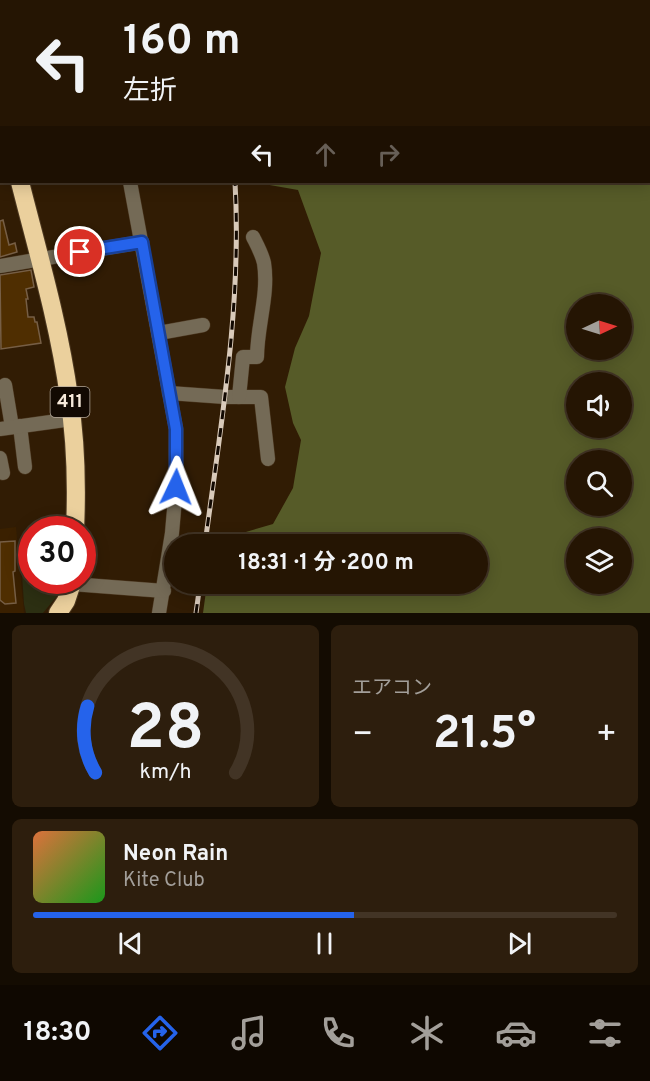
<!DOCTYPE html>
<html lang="ja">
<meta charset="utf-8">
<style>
body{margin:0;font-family:Overpass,"Noto Sans JP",sans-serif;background:#2d1e0d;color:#f1f3f6;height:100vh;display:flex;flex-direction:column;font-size:22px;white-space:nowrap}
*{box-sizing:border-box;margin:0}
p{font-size:20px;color:#a39f9a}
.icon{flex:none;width:33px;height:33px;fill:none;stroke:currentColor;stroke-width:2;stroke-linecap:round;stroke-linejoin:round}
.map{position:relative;height:613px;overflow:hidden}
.panel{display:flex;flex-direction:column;gap:12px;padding:12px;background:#140c02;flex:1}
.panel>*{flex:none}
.top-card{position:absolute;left:0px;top:0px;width:651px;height:183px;box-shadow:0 3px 15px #0003,0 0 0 2px #423425;background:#251503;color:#f1f3f6;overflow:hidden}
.needle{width:39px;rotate:86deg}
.controls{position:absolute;left:566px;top:294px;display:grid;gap:12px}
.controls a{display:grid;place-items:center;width:66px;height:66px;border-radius:50%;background:#251503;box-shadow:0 3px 15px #0003,0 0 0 2px #423425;font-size:30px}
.speed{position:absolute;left:18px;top:516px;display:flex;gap:12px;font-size:30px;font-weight:700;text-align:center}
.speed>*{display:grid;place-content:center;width:78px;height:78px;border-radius:50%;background:#251503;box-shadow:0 3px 15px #0003,0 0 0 2px #423425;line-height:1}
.speed .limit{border:9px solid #d22;background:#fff;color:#111}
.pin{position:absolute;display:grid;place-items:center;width:51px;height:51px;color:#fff;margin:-26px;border:3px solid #fff;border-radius:50%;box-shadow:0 2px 6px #0007}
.me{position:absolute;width:66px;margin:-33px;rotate:2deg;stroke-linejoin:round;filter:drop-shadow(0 0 4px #0008)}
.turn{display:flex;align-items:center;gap:21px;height:126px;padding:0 24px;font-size:27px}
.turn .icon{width:78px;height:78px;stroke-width:2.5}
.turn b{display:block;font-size:42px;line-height:51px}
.lanes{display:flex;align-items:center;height:57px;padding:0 24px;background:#0003;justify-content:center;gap:30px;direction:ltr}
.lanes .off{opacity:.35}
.big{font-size:45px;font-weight:700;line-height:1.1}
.panel .tile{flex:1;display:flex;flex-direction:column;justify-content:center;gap:9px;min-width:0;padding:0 21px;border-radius:9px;background:#2d1e0d}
.panel .dial{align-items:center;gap:0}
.dial svg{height:156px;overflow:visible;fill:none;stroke:#423425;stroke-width:7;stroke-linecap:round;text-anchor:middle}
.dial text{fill:#f1f3f6;stroke:none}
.song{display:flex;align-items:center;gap:18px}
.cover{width:72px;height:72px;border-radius:9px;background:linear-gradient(135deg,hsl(20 70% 55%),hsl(120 70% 35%))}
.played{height:6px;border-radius:3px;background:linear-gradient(90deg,#2563eb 55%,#423425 55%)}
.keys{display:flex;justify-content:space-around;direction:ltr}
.heat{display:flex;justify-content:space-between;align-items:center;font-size:33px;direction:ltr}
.panel .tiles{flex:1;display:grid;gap:12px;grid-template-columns:1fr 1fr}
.tile:last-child{grid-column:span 2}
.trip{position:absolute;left:164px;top:534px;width:324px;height:60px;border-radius:30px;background:#251503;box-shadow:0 3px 15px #0003,0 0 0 2px #423425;font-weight:700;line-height:60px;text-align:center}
.menu{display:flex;height:96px;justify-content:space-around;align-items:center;background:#0f0801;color:#a39f9a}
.menu .icon{width:42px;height:42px}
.menu .current{color:#2563eb}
.menu b{font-size:27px;color:#f1f3f6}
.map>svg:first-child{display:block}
.built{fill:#3a2000}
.green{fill:#2c2f12}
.forest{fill:#565b28;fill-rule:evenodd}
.building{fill:#4f2e01;stroke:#765e45;stroke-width:1.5}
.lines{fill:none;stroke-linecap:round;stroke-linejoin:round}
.minor-casing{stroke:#4d3922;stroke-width:15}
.highway-casing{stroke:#4d3922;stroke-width:20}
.minor{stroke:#746a56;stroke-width:14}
.highway{stroke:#ebd09d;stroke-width:18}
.rail-casing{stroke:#d9caba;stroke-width:5}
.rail{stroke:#120902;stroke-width:3;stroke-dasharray:9;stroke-linecap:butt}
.route-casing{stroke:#184099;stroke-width:15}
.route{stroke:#2563eb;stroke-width:10}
.labels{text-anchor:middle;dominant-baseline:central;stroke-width:6;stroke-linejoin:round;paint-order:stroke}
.shield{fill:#120902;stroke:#b2a699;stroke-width:1.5}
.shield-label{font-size:18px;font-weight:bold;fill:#f7e9da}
</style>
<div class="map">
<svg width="650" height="613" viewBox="0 0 650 613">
<rect width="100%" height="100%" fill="#311c04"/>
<path class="built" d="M16,527l8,86h-24v-84z"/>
<path class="green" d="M31,573l1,7 32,1 -2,9 -19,23h-17l-2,-9 -2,-30z"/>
<path class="forest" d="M208,0h442v613h-447l4,-29h270v-40h-265v-2l61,-18 20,-36 8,-48 -8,-17 -8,-36 10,-39 14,-32 12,-63 -23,-63 -45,-8h397v-180zM576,304h45v46h-45zM576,382h45v46h-45zM576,460h45v46h-45zM576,538h45v46h-45z"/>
<g class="building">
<path d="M3,220l6,25 6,-2 2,9 -17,5v-36z"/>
<path d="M31,270l3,17 -8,2 2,10h-2l2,18h6l1,5h2l4,21 -40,6 -1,-74z"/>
<path d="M15,541v30l-2,1 3,31 -11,1 -5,-4v-58z"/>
</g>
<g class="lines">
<g class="minor-casing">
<g id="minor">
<path d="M83,0v2"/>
<path d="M135,0v2"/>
<path d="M184,0v2"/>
<path d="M0,61h2"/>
<path d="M130,182l46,247v58l-4,46 -13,80"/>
<path d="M0,266l142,-24"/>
<path d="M159,333l44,-8"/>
<path d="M5,385l7,42"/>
<path d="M169,393l56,4h36l7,62"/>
<path d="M239,397l4,-40h14c0,-31 12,-63 7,-94 -2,-9 -7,-18 -11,-26"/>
<path d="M20,426l5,41"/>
<path d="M0,429l72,-10"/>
<path d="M0,458l3,15"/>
<path d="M72,584l92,7"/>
</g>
</g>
<g class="highway-casing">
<g id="highway">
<path d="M0,98l2,6"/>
<path d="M20,182c18,71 39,142 49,215 7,44 8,88 6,133"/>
<path d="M58,613l8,-12 7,-21"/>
</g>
</g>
<use href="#minor" class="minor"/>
<use href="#highway" class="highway"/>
<g class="rail-casing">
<g id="rail">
<path d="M205,0v2"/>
<path d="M205,544c16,-120 37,-240 30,-362"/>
<path d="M196,613l4,-29"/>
</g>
</g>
<use href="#rail" class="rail"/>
</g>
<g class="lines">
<g class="route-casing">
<path id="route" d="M80,252l62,-10 34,187v58"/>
</g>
<use href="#route" class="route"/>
</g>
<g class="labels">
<rect class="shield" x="50.5" y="387" width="39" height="30" rx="4.5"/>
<g class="shield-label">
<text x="70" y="402">411</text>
</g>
</g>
</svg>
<div class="controls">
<a><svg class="needle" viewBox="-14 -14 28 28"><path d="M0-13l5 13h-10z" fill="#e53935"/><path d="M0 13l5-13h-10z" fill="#a39f9a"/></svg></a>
<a><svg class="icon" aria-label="sound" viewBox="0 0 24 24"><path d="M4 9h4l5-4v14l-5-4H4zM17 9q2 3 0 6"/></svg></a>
<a><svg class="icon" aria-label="search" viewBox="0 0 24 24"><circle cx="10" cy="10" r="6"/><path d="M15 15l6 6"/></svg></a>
<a><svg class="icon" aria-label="layers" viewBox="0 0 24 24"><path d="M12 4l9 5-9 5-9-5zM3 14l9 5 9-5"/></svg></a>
</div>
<div class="speed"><div class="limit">30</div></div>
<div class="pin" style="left:80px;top:252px;background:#d93025"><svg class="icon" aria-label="arrive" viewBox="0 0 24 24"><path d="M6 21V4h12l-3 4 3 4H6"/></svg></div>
<svg class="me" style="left:176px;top:487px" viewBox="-20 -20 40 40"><path d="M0-17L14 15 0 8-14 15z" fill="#2563eb" stroke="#fff" stroke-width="4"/></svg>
<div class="trip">18:31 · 1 分 · 200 m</div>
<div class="top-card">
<div class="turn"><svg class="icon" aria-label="left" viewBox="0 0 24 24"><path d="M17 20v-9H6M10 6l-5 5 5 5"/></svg><div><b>160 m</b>左折</div></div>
<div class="lanes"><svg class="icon" aria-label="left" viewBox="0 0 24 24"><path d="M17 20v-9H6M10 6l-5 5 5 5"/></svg><svg class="icon off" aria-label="ahead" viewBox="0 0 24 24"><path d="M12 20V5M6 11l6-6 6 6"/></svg><svg class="icon off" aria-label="right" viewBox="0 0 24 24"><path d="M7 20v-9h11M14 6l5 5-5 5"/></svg></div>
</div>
</div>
<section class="panel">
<div class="tiles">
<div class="tile dial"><svg viewBox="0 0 100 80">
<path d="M14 69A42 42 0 1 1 86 69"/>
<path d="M14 69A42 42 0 0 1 10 35" stroke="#2563eb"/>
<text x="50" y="56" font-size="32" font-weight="700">28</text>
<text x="50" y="72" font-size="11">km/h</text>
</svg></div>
<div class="tile"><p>エアコン</p>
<div class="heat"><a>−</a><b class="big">21.5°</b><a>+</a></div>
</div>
<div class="tile">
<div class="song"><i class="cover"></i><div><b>Neon Rain</b><p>Kite Club</p></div></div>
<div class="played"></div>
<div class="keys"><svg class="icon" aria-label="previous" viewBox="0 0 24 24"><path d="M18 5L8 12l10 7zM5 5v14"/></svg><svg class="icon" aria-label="pause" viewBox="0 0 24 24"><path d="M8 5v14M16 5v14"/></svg><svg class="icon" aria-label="next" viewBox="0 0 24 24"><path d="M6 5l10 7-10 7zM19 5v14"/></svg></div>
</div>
</div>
</section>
<nav class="menu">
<b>18:30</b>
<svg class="icon current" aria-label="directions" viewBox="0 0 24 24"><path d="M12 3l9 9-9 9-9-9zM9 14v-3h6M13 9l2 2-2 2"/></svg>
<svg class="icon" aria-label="music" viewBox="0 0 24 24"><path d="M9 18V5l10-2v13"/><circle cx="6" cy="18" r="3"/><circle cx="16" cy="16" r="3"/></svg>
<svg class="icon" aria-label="phone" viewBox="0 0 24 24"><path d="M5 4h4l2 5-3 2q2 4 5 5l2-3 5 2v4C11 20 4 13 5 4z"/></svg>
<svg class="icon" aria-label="climate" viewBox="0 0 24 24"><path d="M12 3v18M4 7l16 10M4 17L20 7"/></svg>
<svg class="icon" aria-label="car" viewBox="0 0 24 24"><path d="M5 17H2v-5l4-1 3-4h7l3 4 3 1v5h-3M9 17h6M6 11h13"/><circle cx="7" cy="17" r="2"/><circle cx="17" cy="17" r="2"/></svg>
<svg class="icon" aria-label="filters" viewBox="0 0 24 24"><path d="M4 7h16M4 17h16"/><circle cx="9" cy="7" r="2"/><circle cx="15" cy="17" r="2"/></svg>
</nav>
